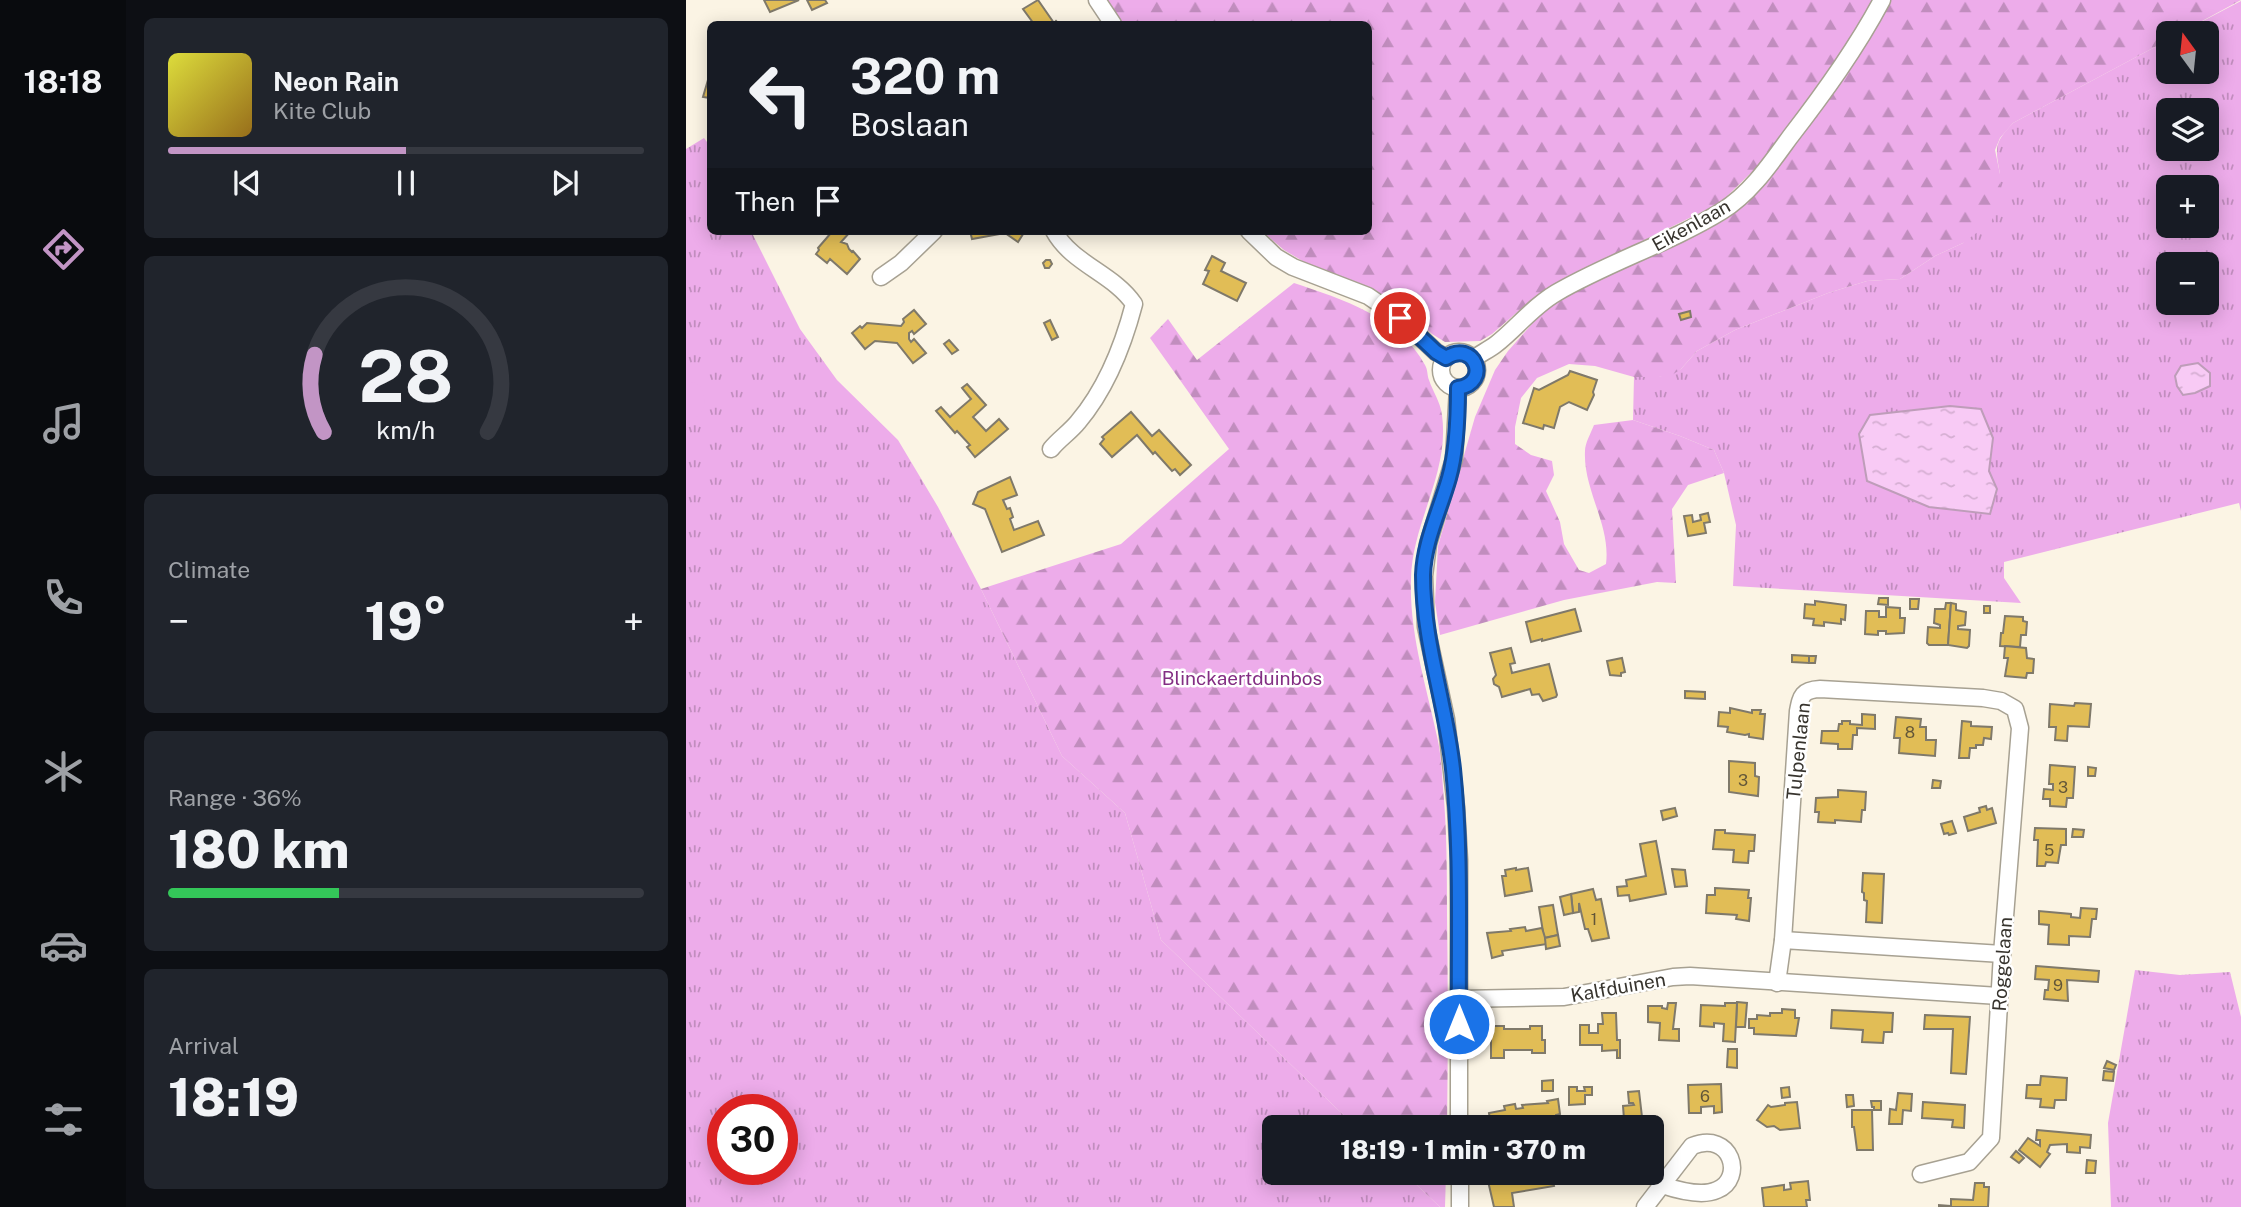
<!DOCTYPE html>
<meta charset="utf-8">
<style>
body{margin:0;font-family:"Public Sans",sans-serif;background:#20242c;color:#f1f3f6;height:100vh;display:flex;flex-direction:column;font-size:26px;white-space:nowrap}
*{box-sizing:border-box;margin:0}
p{font-size:23px;color:#9ea1a6}
.icon{flex:none;width:38px;height:38px;fill:none;stroke:currentColor;stroke-width:2;stroke-linecap:round;stroke-linejoin:round}
.map{position:relative;flex:1;overflow:hidden}
.side{display:flex;flex-direction:column;gap:18px;padding:18px;background:#0d0f14;width:560px}
.side>*{flex:none}
.hud{position:absolute;left:21px;top:21px;width:665px;height:214px;border-radius:10px;box-shadow:0 4px 18px #0003;background:#171b24;color:#f1f3f6;overflow:hidden}
.needle{width:46px;rotate:345deg}
.tools{position:absolute;left:1470px;top:21px;display:grid;gap:14px}
.tools a{display:grid;place-items:center;width:63px;height:63px;border-radius:10px;background:#171b24;box-shadow:0 4px 18px #0003;font-size:35px}
.speed{position:absolute;left:21px;top:1094px;display:flex;gap:14px;font-size:35px;font-weight:700;text-align:center}
.speed>*{display:grid;place-content:center;width:91px;height:91px;border-radius:50%;background:#171b24;box-shadow:0 4px 18px #0003;line-height:1}
.speed .limit{border:10px solid #d22;background:#fff;color:#111}
.pin{position:absolute;display:grid;place-items:center;width:60px;height:60px;color:#fff;margin:-30px;border:4px solid #fff;border-radius:50%;box-shadow:0 2px 7px #0007}
.me{position:absolute;width:77px;margin:-38px;rotate:0deg;stroke-linejoin:round;filter:drop-shadow(0 0 5px #0008)}
.turn{display:flex;align-items:center;gap:24px;height:147px;padding:0 28px;font-size:32px}
.turn .icon{width:91px;height:91px;stroke-width:2.5}
.turn b{display:block;font-size:49px;line-height:60px}
.then{display:flex;align-items:center;height:66px;padding:0 28px;background:#0003;gap:14px;font-size:26px}
.big{font-size:52px;font-weight:800;line-height:1.1}
.side .card{flex:1;display:flex;flex-direction:column;justify-content:center;gap:10px;min-width:0;padding:0 24px;border-radius:10px;background:#20242c}
.side .dial{align-items:center;gap:0}
.dial svg{height:182px;overflow:visible;fill:none;stroke:#363941;stroke-width:7;stroke-linecap:round;text-anchor:middle}
.dial text{fill:#f1f3f6;stroke:none}
.song{display:flex;align-items:center;gap:21px}
.cover{width:84px;height:84px;border-radius:10px;background:linear-gradient(135deg,hsl(60 70% 55%),hsl(40 70% 35%))}
.played{height:7px;border-radius:4px;background:linear-gradient(90deg,#c295c5 50%,#363941 50%)}
.keys{display:flex;justify-content:space-around;direction:ltr}
.heat{display:flex;justify-content:space-between;align-items:center;font-size:38px;direction:ltr}
.charge{height:10px;border-radius:5px;background:linear-gradient(90deg,#34c759 36%,#363941 0)}
.trip{position:absolute;left:576px;top:1115px;width:402px;height:70px;border-radius:10px;background:#171b24;box-shadow:0 4px 18px #0003;font-weight:800;line-height:70px;text-align:center}
main{display:flex;flex:1;min-height:0}
.dock{display:flex;flex-direction:column;width:126px;justify-content:space-around;align-items:center;background:#090b0e;color:#9ea1a6}
.dock .icon{width:49px;height:49px}
.dock .active{color:#c295c5}
.dock b{font-size:32px;color:#f1f3f6}
.map>svg:first-child{display:block}
.grass{fill:url(#grass-tufts);fill-rule:evenodd}
.forest{fill:url(#forest-firs)}
.pitch{fill:#edacea}
.water{fill:url(#water-ripples);stroke:#be9db9;stroke-width:2}
.building{fill:#e1bd56;stroke:#7f796a;stroke-width:2}
.lines{fill:none;stroke-linecap:round;stroke-linejoin:round}
.minor-casing{stroke:#a7a192;stroke-width:19}
.minor{stroke:#fff;stroke-width:16}
.route-casing{stroke:#114b97;stroke-width:18}
.route{stroke:#1a73e8;stroke-width:12}
.labels{text-anchor:middle;dominant-baseline:central;stroke-width:5;stroke-linejoin:round;paint-order:stroke}
.number-label{font-size:16px;fill:#625638}
.street-label{font-size:19px;fill:#37342e;stroke:#fff}
.park-label{font-size:19px;fill:#832e83;stroke:#fff}
</style>
<main>
<nav class="dock">
<b>18:18</b>
<svg class="icon active" aria-label="directions" viewBox="0 0 24 24"><path d="M12 3l9 9-9 9-9-9zM9 14v-3h6M13 9l2 2-2 2"/></svg>
<svg class="icon" aria-label="music" viewBox="0 0 24 24"><path d="M9 18V5l10-2v13"/><circle cx="6" cy="18" r="3"/><circle cx="16" cy="16" r="3"/></svg>
<svg class="icon" aria-label="phone" viewBox="0 0 24 24"><path d="M5 4h4l2 5-3 2q2 4 5 5l2-3 5 2v4C11 20 4 13 5 4z"/></svg>
<svg class="icon" aria-label="climate" viewBox="0 0 24 24"><path d="M12 3v18M4 7l16 10M4 17L20 7"/></svg>
<svg class="icon" aria-label="car" viewBox="0 0 24 24"><path d="M5 17H2v-5l4-1 3-4h7l3 4 3 1v5h-3M9 17h6M6 11h13"/><circle cx="7" cy="17" r="2"/><circle cx="17" cy="17" r="2"/></svg>
<svg class="icon" aria-label="filters" viewBox="0 0 24 24"><path d="M4 7h16M4 17h16"/><circle cx="9" cy="7" r="2"/><circle cx="15" cy="17" r="2"/></svg>
</nav>
<section class="side">
<div class="card">
<div class="song"><i class="cover"></i><div><b>Neon Rain</b><p>Kite Club</p></div></div>
<div class="played"></div>
<div class="keys"><svg class="icon" aria-label="previous" viewBox="0 0 24 24"><path d="M18 5L8 12l10 7zM5 5v14"/></svg><svg class="icon" aria-label="pause" viewBox="0 0 24 24"><path d="M8 5v14M16 5v14"/></svg><svg class="icon" aria-label="next" viewBox="0 0 24 24"><path d="M6 5l10 7-10 7zM19 5v14"/></svg></div>
</div>
<div class="card dial"><svg viewBox="0 0 100 80">
<path d="M14 69A42 42 0 1 1 86 69"/>
<path d="M14 69A42 42 0 0 1 10 35" stroke="#c295c5"/>
<text x="50" y="56" font-size="32" font-weight="700">28</text>
<text x="50" y="72" font-size="11">km/h</text>
</svg></div>
<div class="card"><p>Climate</p>
<div class="heat"><a>−</a><b class="big">19°</b><a>+</a></div>
</div>
<div class="card"><p>Range · 36%</p><b class="big">180 km</b><div class="charge"></div></div>
<div class="card"><p>Arrival</p><b class="big">18:19</b></div>
</section>
<div class="map">
<svg width="1555" height="1207" viewBox="0 0 1555 1207">
<defs>
<pattern id="grass-tufts" width="24" height="20" patternUnits="userSpaceOnUse" patternTransform="scale(1.75)"><rect width="24" height="20" fill="#edacea"/><path d="M3 7l-1-3M5 7V3M7 7l1-3M15 17l-1-3M17 17v-4M19 17l1-3" fill="none" stroke="#c18dbe"/></pattern>
<pattern id="forest-firs" width="22" height="20" patternUnits="userSpaceOnUse" patternTransform="scale(1.75)"><rect width="22" height="20" fill="#edacea"/><path d="M5 1l3.5 6h-7zM16 11l3.5 6h-7z" fill="#c18dbe"/></pattern>
<pattern id="water-ripples" width="26" height="14" patternUnits="userSpaceOnUse" patternTransform="scale(1.75)"><rect width="26" height="14" fill="#f8caf5"/><path d="M2 4q2-2 4 0t4 0M15 11q2-2 4 0t4 0" fill="none" stroke="#d5aed2"/></pattern>
</defs>
<rect width="100%" height="100%" fill="#fbf4e4"/>
<g class="grass">
<path d="M1555,1v510l-2,-8 -235,59v16l17,25 -288,-17 3,-61 -12,-52 -10,-23 -34,-14 -47,-16 1,-43h25l22,-8 16,-18 38,-21 93,-37 39,-12 33,-2 35,-23 28,-13 37,-69c-5,-27 -6,-31 13,-51l155,-83v32h39v-39h-27zM1482,110h39v39h-39zM1482,187h39v39h-39zM1482,264h39v39h-39zM1264,406l31,3 12,29 -4,33 -56,-64z"/>
<path d="M18,138l6,8v85h41l49,98 37,51 61,60 40,67 43,82 81,167 63,57 36,127 195,187h-82v45l130,1 36,34h-754v-1058zM37,1110h59v59h-59z"/>
<path d="M1449,970l45,5 50,-3 11,45v190h-130l-3,-84z"/>
</g>
<g class="forest">
<path d="M420,0h768l-15,29 -61,85 -38,50 -40,39 -167,82 -24,17 -37,32 -12,7 -35,1 -13,-8 -24,-22 -33,-22 -30,-12 -29,-9 -32,-19 -22,-19h106v-207h-245z"/>
<path d="M1200,0h355l-61,33h-12v7l-155,83 -13,15 -5,12 5,24 1,27 -10,21 -28,21 -28,13 -35,23 -33,2 -39,12 -93,37 -38,21 -16,18 -9,6 -13,2h-25l-39,-11 -26,-2 -32,14 -16,20 -6,29v17l16,11 21,6 2,14 -8,16 14,31 4,22 15,26 10,3 17,-9c5,-39 -23,-74 -21,-113 0,-8 6,-18 9,-26l39,-5 47,16 34,14 10,23 -36,12 -16,24 4,74 -19,-1 -93,18 -124,35 -5,-33 3,-56 37,-129 20,-47 13,-19 38,-43 42,-23 137,-65 28,-24 24,-27 36,-49z"/>
<path d="M608,283c48,16 105,34 131,82 3,5 2,10 4,15 4,12 11,21 13,35 8,58 -30,107 -31,164 -2,55 16,109 27,162 3,15 4,32 5,47 4,43 4,85 4,127 1,71 1,141 0,212h-91l-195,-187 -36,-127 -63,-57 -81,-167 140,-45 108,-95 -79,-111 18,-19 29,41z"/>
<path d="M718,1173h42l-1,34h-5z"/>
</g>
<path class="pitch" d="M0,380l14,5c9,17 4,31 -14,38z"/>
<g class="water">
<path d="M1512,363l12,10v13l-15,7 -12,2 -6,-9 -2,-10 6,-10z"/>
<path d="M1264,406l31,3 12,29 -4,33 8,18 -7,25 -61,-7 -62,-26 -8,-47 11,-19z"/>
</g>
<g class="building">
<path d="M78,0h35l-29,12z"/>
<path d="M121,0h18l2,3 -15,7z"/>
<path d="M352,0l16,23 2,-2 3,3h-25l-11,-15z"/>
<path d="M24,73v25l-7,-1z"/>
<path d="M143,231h22l-10,11 6,2 2,5 3,3 1,-1 7,8 -13,15 -17,-15 -3,4 -11,-9 3,-4 -1,-2 13,-15z"/>
<path d="M284,231h55l-7,11 -13,-9 -33,6z"/>
<path d="M526,256l13,7 -4,8 25,12 -9,18 -34,-17 6,-13 -4,-1z"/>
<path d="M360,260h4l2,4 -3,4h-4l-2,-5z"/>
<path d="M228,310l12,14 -12,10 -2,-3 -3,2v6l2,3 3,-3 12,14 -13,10 -16,-20 -22,-2 -10,8 -13,-16 8,-7 2,2 5,-5 34,3 3,-4 -1,-3z"/>
<path d="M1004,311l1,6 -10,3 -2,-6z"/>
<path d="M364,320l8,17 -6,3 -8,-17z"/>
<path d="M263,340l9,10 -6,4 -8,-10z"/>
<path d="M884,371l27,9 -4,12 1,3 -7,15 -18,-8 -9,5 -6,21 -10,-3 -1,4 -20,-6 11,-35 5,2 29,-15z"/>
<path d="M281,384l19,21 -13,12 13,14 13,-12 9,10 -33,28 -8,-10 3,-2 -13,-14 -2,2 -19,-22 5,-4 9,10 21,-18 -9,-11z"/>
<path d="M445,412l21,24 7,-6 32,35 -11,10 -5,-6 -3,2 -17,-19 -2,2 -16,-19 -25,22 -12,-13 4,-5 -2,-2z"/>
<path d="M324,477l7,18 -14,5 4,9 3,-1 3,9 -3,2 4,11 24,-9 6,14 -42,17 -17,-43 -12,-5 5,-12z"/>
<path d="M1022,513l2,9 -6,1 2,10 -18,3 -4,-20 8,-1 1,7 8,-2 -1,-5z"/>
<path d="M1193,598h9v7l-10,-1z"/>
<path d="M1224,599h9l-1,10h-8z"/>
<path d="M1129,601l31,4 -1,15 -4,-1v5l-17,-2v4l-11,-1 1,-6 -10,-1 1,-14 10,1z"/>
<path d="M1260,603h5l-3,42h-19l-2,-2 1,-16 12,1v-3l-6,-2 1,-14h10z"/>
<path d="M1265,603l5,1v6l10,2 -1,13 -7,1v3l12,1 -1,16 -2,2 -19,-3z"/>
<rect x="1298" y="606" width="6" height="7"/>
<path d="M1200,607l14,1v10h5l-1,15 -18,1v-3h-8v4l-13,-1 1,-23h13v6h7z"/>
<path d="M889,609l6,22 -39,10v-2l-11,3 -5,-20z"/>
<path d="M1319,616l18,1v4l4,1 -1,13h-5l-1,12 -20,-1 1,-13h2z"/>
<path d="M1319,646l21,2 1,10 7,1 -1,14h-6l-1,5 -21,-2 3,-18h-4z"/>
<path d="M825,648l4,15 -5,1 2,9 37,-9 8,31 -1,2 -13,4 -4,-7 -7,1 -2,-6 -28,8 -3,-10 -5,-3 -1,-5 3,-4 -6,-22z"/>
<path d="M1106,655l17,1v7l-17,-1z"/>
<path d="M1123,656h7l-1,7h-6z"/>
<path d="M936,658l3,14 -4,1v3l-11,-1 -3,-14z"/>
<path d="M999,691l20,1v7l-20,-1z"/>
<path d="M1389,703l16,1 -2,23 -21,-1 -1,15 -12,-1 1,-13h-7l1,-23 24,2z"/>
<path d="M1044,708l22,5v-3h9l-1,4h5l-2,25 -14,-2v-3l-4,1 -18,-3 1,-5 -10,-1 1,-14 11,1z"/>
<path d="M1176,714l13,1v14l-18,-1v7h-4l-1,14h-14v-5l-17,-1 1,-12h16l1,-7h3v-3h8v3l12,1z"/>
<path d="M1210,717l25,2 -1,8h6v13h10l-1,16 -36,-3 1,-15h-6z"/>
<path d="M1276,721l9,1v4l21,1 -1,12 -7,-1 -1,7h-7v3h-6l-1,10h-10z"/>
<path d="M1043,761l26,2v13l4,1 -1,19 -29,-4z"/>
<path d="M1364,765l25,2 -2,31h-6l-1,9 -16,-1v-7h-7l1,-10 9,1v-6h-4z"/>
<path d="M1402,767l8,1 -1,8h-7z"/>
<path d="M1247,780l8,1 -1,7h-8z"/>
<path d="M1152,790l28,2 -1,18h-3l-1,12 -26,-2v3l-17,-1 1,-10h-4l1,-14 22,-1z"/>
<path d="M1300,806l1,4 5,-2 4,15 -28,8 -4,-14 16,-5 -1,-4z"/>
<path d="M989,808l2,8 -14,4 -2,-9z"/>
<path d="M1266,821l4,12 -7,2 -1,-2 -4,1 -3,-10z"/>
<path d="M1349,828l31,1v16h-5l-3,18 -12,-1 -1,4h-8l1,-26h-4z"/>
<path d="M1387,829l11,1 -1,7h-11z"/>
<path d="M1029,830h10v3l30,2 -1,16h-5l-1,12 -15,-1 1,-12 -21,-1z"/>
<path d="M970,841l10,53 -36,7 -1,-6 -11,1 -1,-9 10,-1 -1,-6 20,-4 -6,-32z"/>
<path d="M830,868v2l12,-2 4,23 -27,5 -3,-20h4l-1,-6z"/>
<path d="M986,869l13,1 2,16 -12,1z"/>
<path d="M1177,873l21,1 -2,49 -16,-1 1,-21 -3,-1v-7l-2,-1z"/>
<path d="M1029,888l34,2 -1,8h3l-2,23 -13,-2 1,-4 -31,-2 1,-18h8z"/>
<path d="M907,889l3,11 5,-1 8,39 -17,3 -4,-12h-3l-6,-26v9l-6,1 -2,-19z"/>
<path d="M885,894l2,19 -9,2 -4,-18z"/>
<path d="M867,905l5,30 -14,3 -5,-31z"/>
<path d="M1395,908l16,1 -1,10h-4l-2,18 -21,-1v9l-21,-1 1,-19 -10,-1v-13l32,3v3l9,1z"/>
<path d="M839,927l1,4 16,-3 5,16 -45,7 1,4 -11,3 -5,-25 24,-2 -1,-2z"/>
<path d="M872,935l2,11 -14,3 -1,-11z"/>
<path d="M1350,966l63,5 -1,11 -31,-2 1,21 -24,-2 1,-9h3l1,-10 -14,-1z"/>
<path d="M1051,1002l10,1 -2,24h-9z"/>
<path d="M982,1003h8l-3,26h6v12l-20,-1 1,-17 -12,-1v-16h14v2l5,1z"/>
<path d="M1039,1003h12l-2,39 -12,-1 1,-17 -10,-1v4l-14,-1 1,-21 24,1z"/>
<path d="M1096,1009l13,1v8h4l-3,18 -42,-2v-6h-5v-9h8v-4l13,1v-3h12z"/>
<path d="M1146,1010l61,3 -1,19h-8l-1,11 -21,-1 1,-12 -32,-2z"/>
<path d="M916,1013h14l1,27h3v18h-3v-8l-15,1v-6h-22v-20h9v8h9v-9h5z"/>
<path d="M1239,1015l45,2 -4,57 -15,-1 2,-44h-29z"/>
<path d="M805,1026h13v3h26v-3h12v14h3v13h-13v-3h-28v8h-13z"/>
<path d="M1042,1049h9v19l-10,-1z"/>
<path d="M1421,1061l9,4 -2,5 -10,-2z"/>
<path d="M1418,1071l10,1 -1,9 -10,-1z"/>
<path d="M1355,1076l26,2 -1,22h-11l-1,8 -14,-1 1,-8 -15,-1 1,-13h13z"/>
<path d="M867,1080v11h-11v-10z"/>
<path d="M1035,1084l1,28 -8,1v-7l-13,1v6h-12l-1,-28z"/>
<path d="M883,1087h8v4h8l-1,-4h8v8h-7v9l-16,1z"/>
<path d="M1103,1087l1,10 -8,1 -1,-10z"/>
<path d="M953,1091l3,26 13,-1 3,30 -6,1v-20h-33l-1,-7 6,-1 -1,-13 11,-1 -1,-2h-4l-1,-11z"/>
<path d="M1212,1093l14,1 -1,17 -8,-1 -1,14h-13l1,-15 6,1z"/>
<path d="M1160,1095h7l1,11 -7,1z"/>
<path d="M872,1099l2,15 -4,1v5l-9,2v5h-18l-2,-8 -23,4v3l-13,1 -2,-14 16,-3 -1,-4 11,-2 1,5 7,-1 -1,-3 26,-2 -1,-2z"/>
<path d="M1185,1101h10v9h-7v-3h-2z"/>
<path d="M1111,1102l3,26 -20,2 -6,-4 -7,1 -10,-7 11,-15 3,2 14,-2v-2z"/>
<path d="M1237,1102l42,3 -1,23 -12,-1 1,-7 -31,-2z"/>
<path d="M1166,1110h20l1,40h-16l-3,-23h-2z"/>
<path d="M1351,1130l54,5 -1,13 -10,-1v6l-13,-1v-8l-17,1 -3,7 3,2 -10,13 -21,-17 9,-12 12,8v-6h-4z"/>
<path d="M1330,1151l8,7 -5,5 -8,-6z"/>
<path d="M1401,1160l9,1 -1,12h-9z"/>
<path d="M846,1172h19l3,14 -42,7 2,14h-20l-6,-26z"/>
<path d="M1122,1181l2,19h-4l1,7h-43l-2,-19 22,-3v5l7,-1 -1,-6z"/>
<path d="M1289,1183h9v4h5l-1,20h-49v-2l12,1v-7l22,1z"/>
</g>
<g class="lines">
<g class="minor-casing">
<g id="minor">
<path d="M411,0l16,24"/>
<path d="M563,231l27,26 17,10 75,29 32,22 36,34 10,6"/>
<path d="M195,277l20,-14 33,-32"/>
<circle cx="773" cy="370" r="18"/>
<path d="M787,359c7,-5 15,-9 22,-14 22,-17 37,-38 61,-52 53,-31 114,-50 166,-82 29,-18 49,-48 68,-74 34,-44 66,-88 92,-137"/>
<path d="M772,388l-4,71 -26,85 -4,32 2,51 20,92 10,88 3,53v267"/>
<path d="M365,449c8,-10 19,-17 27,-27 28,-33 45,-76 56,-118 -20,-30 -62,-40 -80,-73"/>
<path d="M1097,940l15,-229c3,-15 4,-21 22,-22l163,9 18,3 14,8 5,19 -18,226 -11,184 -22,24 -48,12"/>
<path d="M1091,983l6,-43 219,14"/>
<path d="M773,999l105,-2 109,-20 17,-1 309,20"/>
<path d="M774,1172v35"/>
<path d="M959,1207l47,-61c40,-16 53,33 25,44 -15,7 -40,0 -55,-5"/>
</g>
</g>
<use href="#minor" class="minor"/>
</g>
<g class="lines">
<g class="route-casing">
<path id="route" d="M714,318l36,34 10,6c28,-19 46,25 12,30 0,30 -1,62 -9,90 -9,32 -25,64 -26,97 0,67 23,129 30,194 9,85 5,171 6,255"/>
</g>
<use href="#route" class="route"/>
</g>
<g class="labels">
<g class="number-label">
<text x="1224" y="732">8</text>
<text x="1057" y="780">3</text>
<text x="1377" y="787">3</text>
<text x="1363" y="850">5</text>
<text x="908" y="919">1</text>
<text x="1372" y="985">9</text>
<text x="1019" y="1096">6</text>
</g>
<g class="street-label">
<text transform="translate(1005 225) rotate(-29)">Eikenlaan</text>
<text transform="translate(1112 751) rotate(-84)">Tulpenlaan</text>
<text transform="translate(1316 964) rotate(-86)">Roggelaan</text>
<text transform="translate(932 987) rotate(-10)">Kalfduinen</text>
</g>
<g class="park-label">
<text x="556" y="678">Blinckaertduinbos</text>
</g>
</g>
</svg>
<div class="tools">
<a><svg class="needle" viewBox="-14 -14 28 28"><path d="M0-13l5 13h-10z" fill="#e53935"/><path d="M0 13l5-13h-10z" fill="#9ea1a6"/></svg></a>
<a><svg class="icon" aria-label="layers" viewBox="0 0 24 24"><path d="M12 4l9 5-9 5-9-5zM3 14l9 5 9-5"/></svg></a>
<a>+</a>
<a>−</a>
</div>
<div class="speed"><div class="limit">30</div></div>
<div class="pin" style="left:714px;top:318px;background:#d93025"><svg class="icon" aria-label="arrive" viewBox="0 0 24 24"><path d="M6 21V4h12l-3 4 3 4H6"/></svg></div>
<svg class="me" style="left:773px;top:1024px" viewBox="-20 -20 40 40"><circle r="17" fill="#1a73e8" stroke="#fff" stroke-width="3"/><path d="M0-11L8 9 0 5-8 9z" fill="#fff"/></svg>
<div class="trip">18:19 · 1 min · 370 m</div>
<div class="hud">
<div class="turn"><svg class="icon" aria-label="left" viewBox="0 0 24 24"><path d="M17 20v-9H6M10 6l-5 5 5 5"/></svg><div><b>320 m</b>Boslaan</div></div>
<div class="then">Then<svg class="icon" aria-label="arrive" viewBox="0 0 24 24"><path d="M6 21V4h12l-3 4 3 4H6"/></svg></div>
</div>
</div>
</main>
